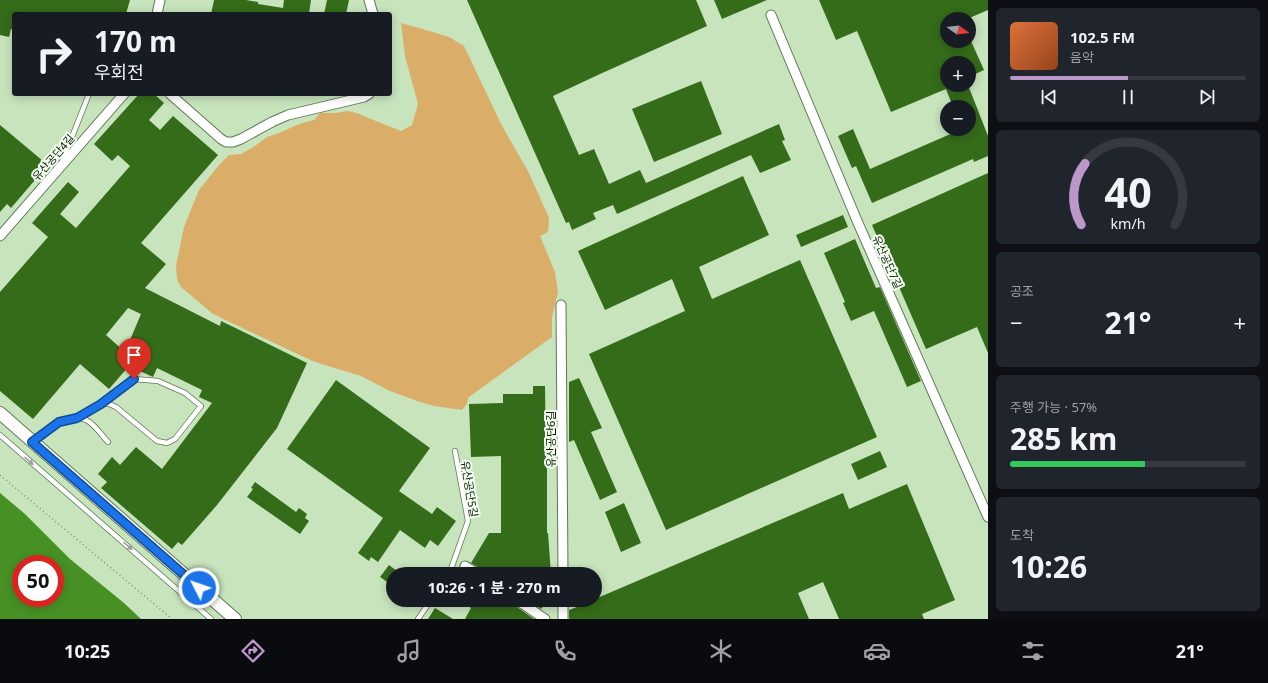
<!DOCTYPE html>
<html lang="ko">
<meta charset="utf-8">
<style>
body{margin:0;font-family:"Noto Sans","Noto Sans KR",sans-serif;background:#20242c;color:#f1f3f6;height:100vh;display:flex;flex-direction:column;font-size:15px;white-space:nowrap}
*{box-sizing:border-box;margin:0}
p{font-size:13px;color:#9ea1a6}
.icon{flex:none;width:22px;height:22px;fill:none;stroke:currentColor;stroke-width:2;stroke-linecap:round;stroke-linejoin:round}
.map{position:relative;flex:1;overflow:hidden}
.drawer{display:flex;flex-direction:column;gap:8px;padding:8px;background:#0d0f14;width:280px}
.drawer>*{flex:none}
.top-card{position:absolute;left:12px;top:12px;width:380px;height:84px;border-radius:4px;box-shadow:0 2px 10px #0003;background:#171b24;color:#f1f3f6;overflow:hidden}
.needle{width:26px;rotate:104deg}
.buttons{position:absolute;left:940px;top:12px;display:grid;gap:8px}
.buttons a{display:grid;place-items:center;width:36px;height:36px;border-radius:50%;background:#171b24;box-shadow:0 2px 10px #0003;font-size:20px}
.speed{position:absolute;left:12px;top:555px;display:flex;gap:8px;font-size:20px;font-weight:700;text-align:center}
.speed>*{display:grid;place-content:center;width:52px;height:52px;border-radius:50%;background:#171b24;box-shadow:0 2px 10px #0003;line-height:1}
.speed .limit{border:6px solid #d22;background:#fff;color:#111}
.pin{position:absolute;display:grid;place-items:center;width:34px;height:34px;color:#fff;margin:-41px -17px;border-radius:50% 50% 50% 0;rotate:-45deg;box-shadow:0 0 4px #0007}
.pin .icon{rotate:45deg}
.me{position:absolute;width:44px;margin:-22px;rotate:311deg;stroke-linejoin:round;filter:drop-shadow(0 0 3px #0008)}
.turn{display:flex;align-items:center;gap:14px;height:84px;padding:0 16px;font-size:18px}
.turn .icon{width:52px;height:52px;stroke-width:2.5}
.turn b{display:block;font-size:28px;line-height:34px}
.big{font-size:30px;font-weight:700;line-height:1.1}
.drawer .tile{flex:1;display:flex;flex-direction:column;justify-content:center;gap:6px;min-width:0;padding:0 14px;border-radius:6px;background:#20242c}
.drawer .dial{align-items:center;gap:0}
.dial svg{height:104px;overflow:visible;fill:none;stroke:#363941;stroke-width:7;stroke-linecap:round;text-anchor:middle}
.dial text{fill:#f1f3f6;stroke:none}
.song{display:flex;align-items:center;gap:12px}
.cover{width:48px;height:48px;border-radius:6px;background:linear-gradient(135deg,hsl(20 70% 55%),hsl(20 70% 35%))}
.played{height:4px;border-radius:2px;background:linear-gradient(90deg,#bc97ca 50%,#363941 50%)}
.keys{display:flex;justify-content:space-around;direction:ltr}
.heat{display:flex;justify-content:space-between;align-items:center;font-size:22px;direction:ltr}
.charge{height:6px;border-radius:3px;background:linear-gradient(90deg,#34c759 57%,#363941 0)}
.trip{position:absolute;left:386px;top:567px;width:216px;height:40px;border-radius:20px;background:#171b24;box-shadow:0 2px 10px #0003;font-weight:700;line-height:40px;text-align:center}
.tab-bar{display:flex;height:64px;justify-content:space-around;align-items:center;background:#090b0e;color:#9ea1a6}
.tab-bar .icon{width:28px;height:28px}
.tab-bar .current{color:#bc97ca}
.tab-bar b{font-size:18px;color:#f1f3f6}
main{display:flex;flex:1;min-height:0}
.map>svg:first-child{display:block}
.green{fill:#daae68}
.water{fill:#479124;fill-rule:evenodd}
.building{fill:#346c19;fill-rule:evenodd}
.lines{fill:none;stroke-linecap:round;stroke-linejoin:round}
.service-casing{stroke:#5e7855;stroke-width:6}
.minor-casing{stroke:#5e7855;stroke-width:11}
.secondary-casing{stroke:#5e7855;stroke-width:14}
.path{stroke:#7c9175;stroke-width:1.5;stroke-dasharray:1 3;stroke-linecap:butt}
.service{stroke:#fff;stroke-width:4.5}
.minor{stroke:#fff;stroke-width:9}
.secondary{stroke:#fff;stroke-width:12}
.oneway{fill:#9da19c}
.route-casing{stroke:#114b97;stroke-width:10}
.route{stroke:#1a73e8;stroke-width:7}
.labels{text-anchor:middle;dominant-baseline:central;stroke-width:4;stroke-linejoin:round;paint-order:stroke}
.street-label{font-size:11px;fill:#0b1508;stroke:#f3ffef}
</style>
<main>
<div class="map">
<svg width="988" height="619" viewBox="0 0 988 619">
<rect width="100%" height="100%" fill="#c7e4bd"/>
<path class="green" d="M401,23l25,7 23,7 15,9 37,78 28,49 20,45 -1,14 -8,4 15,36 3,20 -6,25v20l-83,60 -3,8 -4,5 -28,-4 -17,-5 -27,-10 -29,-15 -46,-14 -24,-11 -78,-37 -32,-27 -4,-8 -1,-13 8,-39 15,-37 20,-25 10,-10 12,-1 14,-8 12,-9 12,-4 20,-9 15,-4 6,-7h16l11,-2 10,2 9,4 35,14 11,-6 6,-21 -13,-48z"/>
<path class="water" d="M0,493l25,21 45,45 54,44 17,16h-141zM21,564h34v34h-34z"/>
<g class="building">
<path d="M0,0h130l-4,14h-112v16l-3,-1 -2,8 -9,-2z"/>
<path d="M214,0h32l12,2v2l25,4 1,-8h27l-2,14h-98z"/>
<path d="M327,0h22l-3,14h-22z"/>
<path d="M467,0h229l11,26 -107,48 -47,22 26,59 15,-6 15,35 31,-14 6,13 133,-59 6,16 -3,1 9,19 -31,13 -9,-18 -134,59 -4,-9 -20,8 3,6 -24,11 -3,-8 -3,1z"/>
<path d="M714,0h53l-45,19z"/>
<path d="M819,0h169v10l-21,9h-20v22h24l13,29 -15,7v-14h-22v22h21l20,51v20l-14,6 -1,-3 -101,44 -16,-37 -4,2 -14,-32 15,-7 17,40 92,-40h7v-22h-16l-7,-18 -55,23 -34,-81 -21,9z"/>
<path d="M701,81l21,53 -68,28 -22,-53z"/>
<path d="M139,94h15l10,9 -15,17 11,10 13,-14 45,39 -77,88 25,21 -21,24 75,38 1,-5 86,42 -30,65 -60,77 -35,40 -4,-3 -6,7 -71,-61 6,-6 -9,-8 14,-17 8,8 16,-18 26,22 50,-66 -13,-6 3,-7 -45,-22 -4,9 -24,-11 -20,23 -29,-25 -47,55 -33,-28v-99l48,-55 -16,-14 36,-41 11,10 -19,22 16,14 54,-62 -12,-11 -6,6 -18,-17zM128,308l13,6 -16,38 -19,-17z"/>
<path d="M0,125l43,36 -12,15 4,4 -24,28 -4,-4 -7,8z"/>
<path d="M988,173v180l-11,-26 -51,22 -54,-124z"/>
<path d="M743,176l26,59 -70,32 13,32 88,-39 77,177 -211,93 -77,-176 96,-43 -13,-32 -67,31 -27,-59z"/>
<path d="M843,215l5,12 -47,20 -5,-12z"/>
<path d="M855,239l21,49 4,-1 41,94 -14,6 -33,-76 -23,10 -8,-18 2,-1 -21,-49z"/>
<path d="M579,378l23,50 -11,4 26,60 -17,8 -26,-60 -5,2v-60z"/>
<path d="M336,380l94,68 -31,43 33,23 5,-7 19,14 -18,25 -8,-6 -5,8 -25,-18 -22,32 -7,-5 -2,4 -11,-8 25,-35 -96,-69z"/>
<path d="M533,386h12l1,82h1v65h1l3,41h-67l-3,-5 -10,-6 18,-30h12v-77l-30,1 -2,-53 34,-1v-9h30z"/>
<path d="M880,451l7,16 -29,13 -7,-16z"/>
<path d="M255,482l41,30 3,-4 8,6 -2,4 4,3 -9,13 -53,-37 6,-8 -2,-1z"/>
<path d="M907,484l48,116 -33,14 2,5h-85l-16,-37 -25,11 11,26h-239l-1,-1v-8l26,-10v-1l248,-106 6,16z"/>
<path d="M624,503l17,40 -20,9 -16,-40z"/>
<path d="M389,565l12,9h-8v12l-13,-9z"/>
<path d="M458,600h53l3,5 20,14h-69l6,-11z"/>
<path d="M528,600h20l-7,9z"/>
<path d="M435,608l18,11h-25z"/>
</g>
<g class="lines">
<g class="service-casing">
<g id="service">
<path d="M62,162l27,-68"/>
<path d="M77,418l24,-14 33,-25 24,2 27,12 16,13 -26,33 -8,4 -10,-2 -41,-34 -7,-3h-8"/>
<path d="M0,435l211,184"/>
<path d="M33,441c14,-10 35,-29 53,-21 9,4 15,15 22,22"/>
<path d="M447,574l4,-5 17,-48 -13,-70"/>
<path d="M418,619l13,-19"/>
</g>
</g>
<g class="minor-casing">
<g id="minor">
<path d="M369,0l4,14"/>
<path d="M157,14l3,-14"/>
<path d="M771,15l87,208 130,294"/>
<path d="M170,94l51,45 5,3h7l8,-3 31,-17 16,-7 76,-18 5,-3"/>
<path d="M0,236l124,-142"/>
<path d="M561,305l2,269"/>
<path d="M465,566l13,8"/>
<path d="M517,600l28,19"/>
<path d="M563,600v19"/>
</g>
</g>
<g class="secondary-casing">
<path id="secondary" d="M0,413l235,206"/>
</g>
<path class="path" d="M0,475l172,144"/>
<use href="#service" class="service"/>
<use href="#minor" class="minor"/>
<use href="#secondary" class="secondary"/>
</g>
<defs><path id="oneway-solid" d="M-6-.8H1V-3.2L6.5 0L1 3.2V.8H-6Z"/></defs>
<g class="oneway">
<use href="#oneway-solid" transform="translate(29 461) rotate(41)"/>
<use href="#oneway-solid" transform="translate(128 546) rotate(41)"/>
</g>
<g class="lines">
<g class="route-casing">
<path id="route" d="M134,379l-33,25 -24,14 -18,4 -27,20 167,146"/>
</g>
<use href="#route" class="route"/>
</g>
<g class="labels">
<g class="street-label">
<text transform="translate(53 157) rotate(-49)">유산공단4길</text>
<text transform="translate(888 262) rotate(66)">유산공단7길</text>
<text transform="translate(550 439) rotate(-90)">유산공단6길</text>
<text transform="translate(470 489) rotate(81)">유산공단5길</text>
</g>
</g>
</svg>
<div class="buttons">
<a><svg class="needle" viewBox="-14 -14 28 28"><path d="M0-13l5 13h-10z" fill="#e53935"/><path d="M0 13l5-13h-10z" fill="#9ea1a6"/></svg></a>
<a>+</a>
<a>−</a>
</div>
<div class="speed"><div class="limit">50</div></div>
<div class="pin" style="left:134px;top:379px;background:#d93025"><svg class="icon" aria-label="arrive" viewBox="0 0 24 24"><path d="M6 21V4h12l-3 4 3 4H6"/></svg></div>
<svg class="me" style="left:199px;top:588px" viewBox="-20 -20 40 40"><circle r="17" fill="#1a73e8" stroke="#fff" stroke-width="3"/><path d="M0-11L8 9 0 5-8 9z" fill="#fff"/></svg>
<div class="trip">10:26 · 1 분 · 270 m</div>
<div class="top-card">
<div class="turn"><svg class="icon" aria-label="right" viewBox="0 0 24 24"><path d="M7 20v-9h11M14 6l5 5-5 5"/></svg><div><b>170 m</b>우회전</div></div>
</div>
</div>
<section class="drawer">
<div class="tile">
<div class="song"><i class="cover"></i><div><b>102.5 FM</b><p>음악</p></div></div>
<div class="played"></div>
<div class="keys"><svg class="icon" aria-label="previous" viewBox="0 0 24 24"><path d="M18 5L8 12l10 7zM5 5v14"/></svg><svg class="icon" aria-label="pause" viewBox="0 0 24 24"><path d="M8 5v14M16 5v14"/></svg><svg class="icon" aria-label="next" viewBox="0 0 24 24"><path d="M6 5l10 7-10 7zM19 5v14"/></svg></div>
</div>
<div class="tile dial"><svg viewBox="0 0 100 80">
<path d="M14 69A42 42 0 1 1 86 69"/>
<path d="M14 69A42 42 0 0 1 17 22" stroke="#bc97ca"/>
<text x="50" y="56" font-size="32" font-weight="700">40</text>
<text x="50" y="72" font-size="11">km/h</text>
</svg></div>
<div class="tile"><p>공조</p>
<div class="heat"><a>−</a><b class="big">21°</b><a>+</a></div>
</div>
<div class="tile"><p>주행 가능 · 57%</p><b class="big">285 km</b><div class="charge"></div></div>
<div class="tile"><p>도착</p><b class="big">10:26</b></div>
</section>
</main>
<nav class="tab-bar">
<b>10:25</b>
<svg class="icon current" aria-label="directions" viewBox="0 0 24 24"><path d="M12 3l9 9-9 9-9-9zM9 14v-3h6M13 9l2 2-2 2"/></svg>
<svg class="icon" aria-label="music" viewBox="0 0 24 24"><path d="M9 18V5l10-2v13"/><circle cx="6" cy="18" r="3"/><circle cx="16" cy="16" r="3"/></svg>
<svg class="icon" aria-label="phone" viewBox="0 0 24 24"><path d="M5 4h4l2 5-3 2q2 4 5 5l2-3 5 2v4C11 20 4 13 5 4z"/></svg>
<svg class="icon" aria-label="climate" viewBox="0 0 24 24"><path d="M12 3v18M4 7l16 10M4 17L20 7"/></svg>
<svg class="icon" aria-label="car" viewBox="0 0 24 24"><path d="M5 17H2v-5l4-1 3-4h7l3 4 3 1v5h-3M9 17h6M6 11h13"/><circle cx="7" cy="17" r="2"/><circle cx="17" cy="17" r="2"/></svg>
<svg class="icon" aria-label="filters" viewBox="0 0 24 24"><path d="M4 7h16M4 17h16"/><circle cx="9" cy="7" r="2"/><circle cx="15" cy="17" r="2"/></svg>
<b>21°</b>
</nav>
